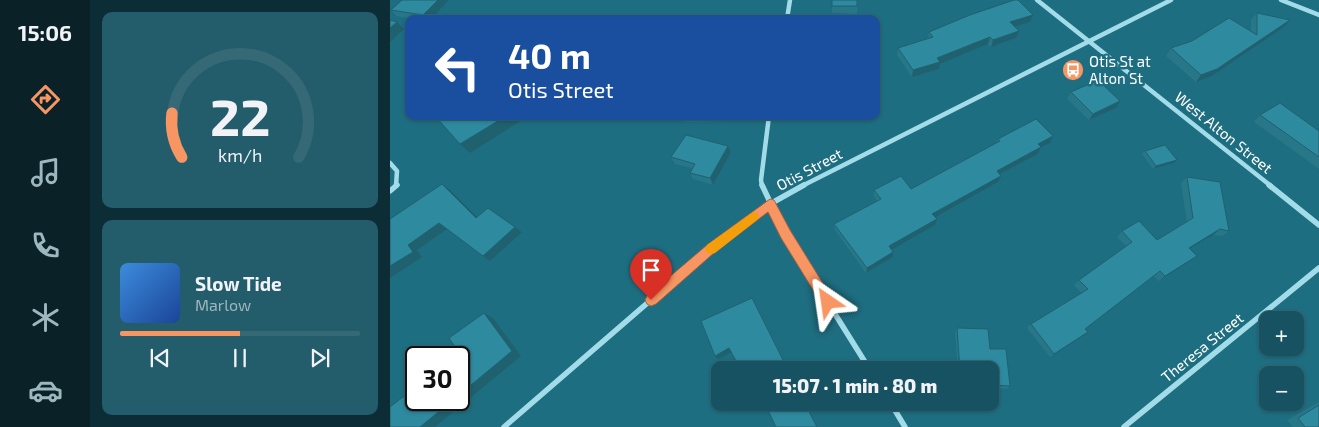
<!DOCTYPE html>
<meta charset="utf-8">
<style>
body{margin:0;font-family:"Exo 2",sans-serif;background:#235c6a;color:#f1f3f6;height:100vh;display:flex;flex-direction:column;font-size:19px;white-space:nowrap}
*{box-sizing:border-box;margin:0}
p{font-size:16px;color:#9eb6bd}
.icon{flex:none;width:28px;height:28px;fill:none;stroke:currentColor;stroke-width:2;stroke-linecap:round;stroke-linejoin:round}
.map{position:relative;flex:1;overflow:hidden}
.details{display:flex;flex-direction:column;gap:12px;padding:12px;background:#0c2d35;width:300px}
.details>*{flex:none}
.banner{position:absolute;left:15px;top:15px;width:475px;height:105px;border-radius:10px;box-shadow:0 1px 4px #0004,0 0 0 1px #356976;background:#1a4fa0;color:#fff;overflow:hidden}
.buttons{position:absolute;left:869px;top:311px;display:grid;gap:10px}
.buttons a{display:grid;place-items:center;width:45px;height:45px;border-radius:10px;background:#165261;box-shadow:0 1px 4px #0004,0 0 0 1px #356976;font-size:25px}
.speed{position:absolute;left:15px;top:346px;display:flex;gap:10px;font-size:25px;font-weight:700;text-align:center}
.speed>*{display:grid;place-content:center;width:65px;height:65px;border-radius:50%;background:#165261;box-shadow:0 1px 4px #0004,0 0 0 1px #356976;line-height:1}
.speed .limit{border:2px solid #111;border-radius:8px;background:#fff;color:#111}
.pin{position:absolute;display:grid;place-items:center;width:42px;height:42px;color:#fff;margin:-51px -21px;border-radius:50% 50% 50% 0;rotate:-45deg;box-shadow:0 0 5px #0007}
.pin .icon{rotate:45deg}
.me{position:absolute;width:55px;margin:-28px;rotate:328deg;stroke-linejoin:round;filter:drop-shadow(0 0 4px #0008)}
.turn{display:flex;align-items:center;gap:18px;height:105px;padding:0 20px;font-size:22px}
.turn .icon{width:65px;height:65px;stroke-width:2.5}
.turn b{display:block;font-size:35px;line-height:42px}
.details .card{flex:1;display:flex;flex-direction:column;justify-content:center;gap:8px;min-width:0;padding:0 18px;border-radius:10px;background:#235c6a}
.details .dial{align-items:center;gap:0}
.dial svg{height:130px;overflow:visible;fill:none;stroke:#356976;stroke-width:7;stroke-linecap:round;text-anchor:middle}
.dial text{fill:#f1f3f6;stroke:none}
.song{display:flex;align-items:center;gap:15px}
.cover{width:60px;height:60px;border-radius:8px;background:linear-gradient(135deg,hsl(210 70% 55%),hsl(220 70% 35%))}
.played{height:5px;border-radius:2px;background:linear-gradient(90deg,#f79563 50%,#356976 50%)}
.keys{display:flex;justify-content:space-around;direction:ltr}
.trip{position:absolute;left:321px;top:361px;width:288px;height:50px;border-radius:10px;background:#165261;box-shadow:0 1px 4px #0004,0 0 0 1px #356976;font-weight:800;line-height:50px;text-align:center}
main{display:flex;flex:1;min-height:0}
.dock{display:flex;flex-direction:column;width:90px;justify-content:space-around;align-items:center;background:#092127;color:#9eb6bd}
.dock .icon{width:35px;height:35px}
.dock .active{color:#f79563}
.dock b{font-size:22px;color:#f1f3f6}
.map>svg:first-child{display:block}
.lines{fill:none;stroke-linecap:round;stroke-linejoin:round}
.street-far1{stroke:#a3dce9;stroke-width:4.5}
.street{stroke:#a3dce9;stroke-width:5.5}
.wall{fill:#287789}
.shaded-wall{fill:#20616f}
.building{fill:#2e8a9f;stroke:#20616f}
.route{fill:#f79563;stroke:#a16140}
.slow{fill:#f59e0b}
.labels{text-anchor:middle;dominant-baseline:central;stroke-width:5;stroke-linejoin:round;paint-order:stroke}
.poi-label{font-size:15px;fill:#fff;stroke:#1e6e81;text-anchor:start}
.street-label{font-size:15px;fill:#fff;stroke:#1e6e81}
</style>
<main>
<nav class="dock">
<b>15:06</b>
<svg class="icon active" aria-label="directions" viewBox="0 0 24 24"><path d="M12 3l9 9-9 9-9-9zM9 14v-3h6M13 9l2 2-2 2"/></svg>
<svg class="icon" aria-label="music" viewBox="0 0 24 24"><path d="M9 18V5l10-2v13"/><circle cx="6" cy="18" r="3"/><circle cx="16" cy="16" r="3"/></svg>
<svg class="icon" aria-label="phone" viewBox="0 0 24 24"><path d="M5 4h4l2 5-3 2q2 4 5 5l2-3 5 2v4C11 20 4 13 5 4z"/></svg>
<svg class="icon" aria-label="climate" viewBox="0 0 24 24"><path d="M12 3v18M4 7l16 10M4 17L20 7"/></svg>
<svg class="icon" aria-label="car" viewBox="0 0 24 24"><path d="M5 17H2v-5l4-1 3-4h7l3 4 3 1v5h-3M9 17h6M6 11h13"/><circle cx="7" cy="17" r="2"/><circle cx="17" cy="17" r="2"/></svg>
</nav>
<section class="details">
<div class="card dial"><svg viewBox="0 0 100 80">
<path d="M14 69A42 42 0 1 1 86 69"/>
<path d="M14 69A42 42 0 0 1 8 42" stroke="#f79563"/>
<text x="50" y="56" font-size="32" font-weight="700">22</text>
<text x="50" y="72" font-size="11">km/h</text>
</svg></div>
<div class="card">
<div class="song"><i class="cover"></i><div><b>Slow Tide</b><p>Marlow</p></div></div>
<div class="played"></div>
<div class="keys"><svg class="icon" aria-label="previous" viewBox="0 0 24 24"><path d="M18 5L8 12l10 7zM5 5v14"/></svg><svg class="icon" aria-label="pause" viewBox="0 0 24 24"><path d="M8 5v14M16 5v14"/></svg><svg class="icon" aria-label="next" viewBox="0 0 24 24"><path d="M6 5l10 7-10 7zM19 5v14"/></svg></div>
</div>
</section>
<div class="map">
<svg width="929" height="427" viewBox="0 0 929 427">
<rect width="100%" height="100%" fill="#1e6e81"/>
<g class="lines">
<g class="street-far1">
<path d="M647,0l234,186"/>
<path d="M891,0l38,15"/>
<path d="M397,19l3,-19"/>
<path d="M0,163l7,8 -1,15"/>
<path d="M372,186l-1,-6 8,-64"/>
<path d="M412,186l369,-186"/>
</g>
<g class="street">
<path d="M372,185l23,49 85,136"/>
<path d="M879,185l50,40"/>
<path d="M0,191l7,-6"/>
<path d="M500,402l15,25"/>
<path d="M114,427l207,-179 59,-44 34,-19"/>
<path d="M734,427l195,-159"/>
</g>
</g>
<g class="wall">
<path d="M12,0h47l-18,19h-18l-16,-3 -6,-6z"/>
<path d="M468,0l-1,14 -25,-1v-7z"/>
<path d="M867,13l27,14 -72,49 -16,6 -30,-26 5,-8 80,-17v-11z"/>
<path d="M640,22l-15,5 1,11 -25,9 -3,-3 -48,20 -1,5 -27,8 -15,-22 1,-7 30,-9 1,-7z"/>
<path d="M681,92l45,16 -27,12 -22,-21z"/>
<path d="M870,115l59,16v38l-65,-47z"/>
<path d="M293,116h53v5l-51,1z"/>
<path d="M608,139l52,4 -9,4 -3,7 -38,20 -2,8 -63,36v7l-44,25 2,7 -27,16 -31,-43 -1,-6 43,-23 -3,-5v-6l37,-1 86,-46z"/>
<path d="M338,146l3,6 -18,33 -20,-6 -3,-6 2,-5 -17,-4 -4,-7z"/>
<path d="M755,151l29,12 -21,6 -11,-15z"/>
<path d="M797,177l42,54 -7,5 -9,-1 -23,13v13l-31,20 -5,-5 -69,53 -2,7 -33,21 -23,-29 4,-4 51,-31 -8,-8 5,-5 47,-34 -9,-9 5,-6 35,9 30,-18 -6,-39z"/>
<path d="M567,328l53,58 -3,3 -17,-1v-18h-32l-3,-38z"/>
<path d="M929,402v25h-26l-6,-7z"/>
</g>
<g class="shaded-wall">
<path d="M48,0h11l-18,19h-5l-3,-4z"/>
<path d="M643,15l-3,7 -22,7 2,-7z"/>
<path d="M900,20l-6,7 -72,49 -16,6 5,-7z"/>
<path d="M7,22l7,7 -14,13v-14z"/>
<path d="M629,31l-3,7 -25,9 2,-7z"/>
<path d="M600,37l-2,7 -48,20 -1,5 -27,8 1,-7 24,-12z"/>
<path d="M730,101l-4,7 -27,12 4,-6z"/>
<path d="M116,116h21v1l-57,36 -10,-9z"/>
<path d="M663,136l-3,7 -15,7 3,-6z"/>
<path d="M338,146l3,6 -18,33 -3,-7z"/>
<path d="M651,147l-3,7 -44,23 3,-6z"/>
<path d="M787,160l-3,3 -21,6 3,-3z"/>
<path d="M611,176l-3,6 -67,38 1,-6z"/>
<path d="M52,184l8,6 34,34 -8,-6z"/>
<path d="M547,219l-2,6 -47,27 1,-6z"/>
<path d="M49,223l8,6 -30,21 5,7 -32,21v-12l18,-21z"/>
<path d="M125,227l7,5 -32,29 -7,-5z"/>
<path d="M830,229l-7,6 -31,18 7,-5z"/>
<path d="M503,252v5l-27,16 1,-5z"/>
<path d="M807,256l-7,5 -31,20 6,-5z"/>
<path d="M94,313l9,5 28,38 -86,71h-15l33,-27h6v-5z"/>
<path d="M698,332l-5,4 -33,21 4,-3z"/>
<path d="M339,348l3,4 -14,7 -3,-3z"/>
<path d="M376,406l2,2 -5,4 -2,-3z"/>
</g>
<g class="building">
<path d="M12,0h36l-15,15 -32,-5z"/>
<rect x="442" y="0" width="25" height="6"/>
<path d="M624,0h4l15,15 -23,7 9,9 -26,9 -3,-3 -53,21 3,4 -27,8 -15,-22 35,-11 -4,-5 41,-17z"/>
<path d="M867,13l33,7 -73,49 -16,6 -30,-27 21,-7 37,-23 28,17z"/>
<path d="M0,20l7,2 -7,6z"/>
<path d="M708,80l22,21 -27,13 -22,-22z"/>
<path d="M890,103l39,28v26l-59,-42z"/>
<path d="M45,116h71l-46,28z"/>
<path d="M646,119l17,17 -15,8 3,3 -44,24 4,5 -69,38 5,5 -48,27 4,6 -26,16 -33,-44 47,-25 -7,-9 27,-14 10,13 89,-48 -2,-2z"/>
<path d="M296,135l42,11 -18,32 -20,-5 5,-9 -24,-7z"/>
<path d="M775,145l12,15 -21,6 -11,-15z"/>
<path d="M797,177l33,5 9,49 -9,-2 -31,19 8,8 -32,20 -5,-5 -75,58 3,3 -34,22 -23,-30 57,-35 -9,-9 53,-38 -10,-11 17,-10 18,19 36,-22z"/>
<path d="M52,184l34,34 12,-10 27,19 -32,29 -44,-33 -31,22 5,7 -23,14v-47z"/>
<path d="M362,298l36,72h-47l-12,-22 -14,8 -14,-35z"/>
<path d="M94,313l28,38 -53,44v-37h-4l5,-4 -11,-16z"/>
<path d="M567,328l31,1 2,20h16l4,37 -20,-1v-15h-30z"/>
<path d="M26,387v13h37l-33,27h-30v-20z"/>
<path d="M367,402h47l13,25h-41l-10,-21 -5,3z"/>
<path d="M929,405v22h-14l-7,-9z"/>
</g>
<path class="route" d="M380,199l4,1 16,30 42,68 2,4 -2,4 -4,2 -5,-2 -42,-68 -13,-26 -53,40 -59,52 -5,2 -4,-2 -2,-4 2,-4 60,-51z"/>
<path class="slow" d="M363,212l4,1 2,3 -2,4 -42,33 -4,1 -4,-1 -2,-4 2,-4z"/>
<defs>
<g id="bus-disc" transform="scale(1.125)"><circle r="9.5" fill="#f79563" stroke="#1e6e81"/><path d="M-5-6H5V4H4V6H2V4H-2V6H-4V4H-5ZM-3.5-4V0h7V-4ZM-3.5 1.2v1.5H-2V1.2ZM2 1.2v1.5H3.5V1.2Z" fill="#fff"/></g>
</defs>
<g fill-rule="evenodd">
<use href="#bus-disc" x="683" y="70"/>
</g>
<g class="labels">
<g class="poi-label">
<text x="699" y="61">Otis St at<tspan x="699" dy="17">Alton St</tspan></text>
</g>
<g class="street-label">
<text transform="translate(834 132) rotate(39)">West Alton Street</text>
<text transform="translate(419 169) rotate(-28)">Otis Street</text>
<text transform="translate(812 347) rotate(-39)">Theresa Street</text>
</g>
</g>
</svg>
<div class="buttons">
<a>+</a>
<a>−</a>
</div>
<div class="speed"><div class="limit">30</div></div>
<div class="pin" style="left:261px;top:300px;background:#d93025"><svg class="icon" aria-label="arrive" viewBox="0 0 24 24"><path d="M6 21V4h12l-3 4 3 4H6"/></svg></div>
<svg class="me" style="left:438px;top:302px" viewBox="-20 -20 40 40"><path d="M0-17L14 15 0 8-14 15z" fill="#f79563" stroke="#fff" stroke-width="4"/></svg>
<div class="trip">15:07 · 1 min · 80 m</div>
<div class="banner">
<div class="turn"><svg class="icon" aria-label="left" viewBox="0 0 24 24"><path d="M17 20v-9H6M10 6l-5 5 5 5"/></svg><div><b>40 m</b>Otis Street</div></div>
</div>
</div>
</main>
